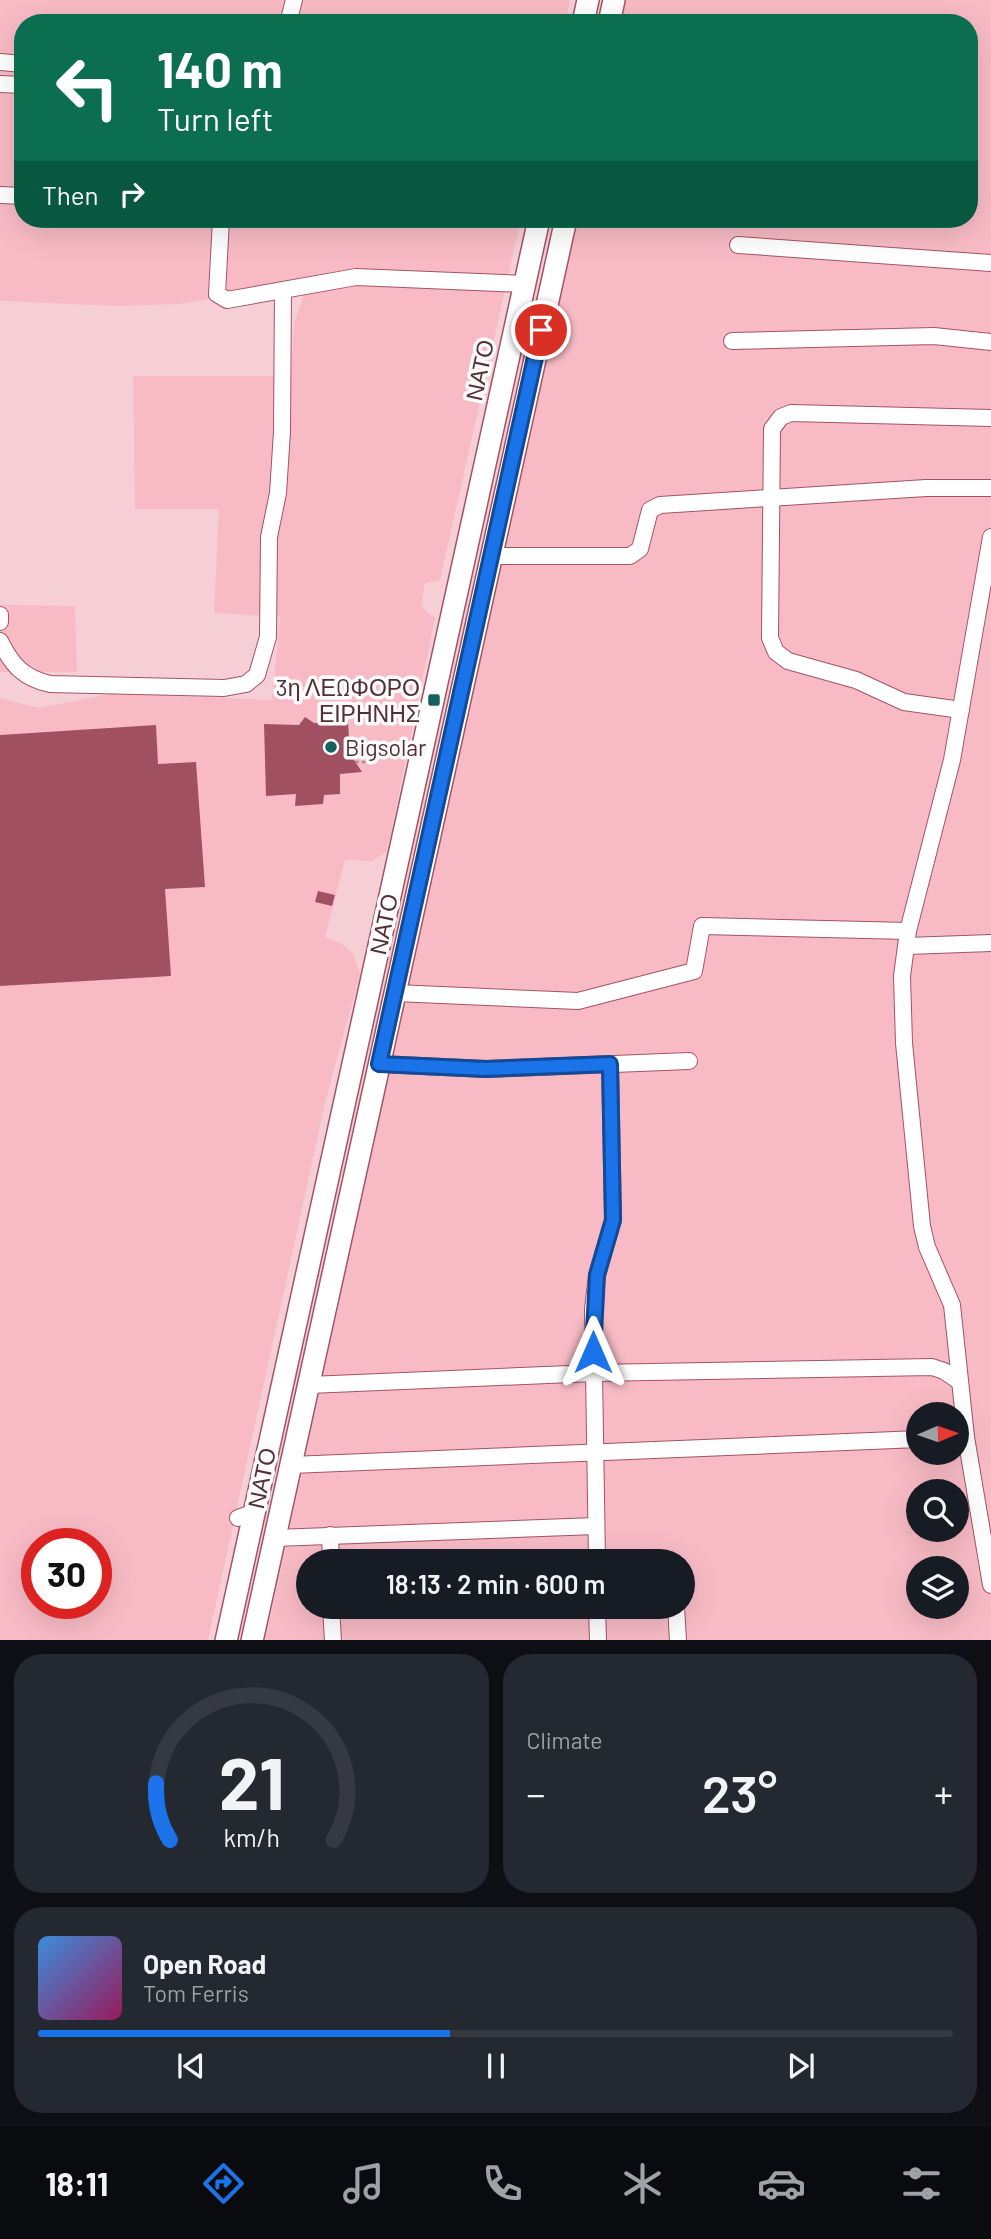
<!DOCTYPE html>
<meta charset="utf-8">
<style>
body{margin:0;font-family:Barlow,sans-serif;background:#242831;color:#f1f3f6;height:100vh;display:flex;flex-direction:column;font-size:26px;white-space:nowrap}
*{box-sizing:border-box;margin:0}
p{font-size:23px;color:#9ea1a6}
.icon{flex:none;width:38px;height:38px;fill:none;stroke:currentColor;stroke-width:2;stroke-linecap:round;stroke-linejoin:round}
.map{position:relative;height:1640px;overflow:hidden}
.sheet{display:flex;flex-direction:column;gap:14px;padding:14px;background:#0d0f14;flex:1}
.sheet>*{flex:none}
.hud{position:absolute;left:14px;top:14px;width:964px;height:214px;border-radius:28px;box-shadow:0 7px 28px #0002;background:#0b6e4f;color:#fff;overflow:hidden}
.needle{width:46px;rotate:88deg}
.buttons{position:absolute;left:906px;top:1402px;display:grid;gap:14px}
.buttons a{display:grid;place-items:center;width:63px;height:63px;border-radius:50%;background:#171b24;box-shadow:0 7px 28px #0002;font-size:35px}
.speed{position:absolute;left:21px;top:1528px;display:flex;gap:14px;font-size:35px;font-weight:700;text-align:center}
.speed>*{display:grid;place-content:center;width:91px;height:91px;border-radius:50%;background:#171b24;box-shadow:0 7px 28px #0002;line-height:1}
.speed .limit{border:10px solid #d22;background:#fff;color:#111}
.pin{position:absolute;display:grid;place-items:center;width:60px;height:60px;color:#fff;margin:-30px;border:4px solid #fff;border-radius:50%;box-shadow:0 2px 7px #0007}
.me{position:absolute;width:77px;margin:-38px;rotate:0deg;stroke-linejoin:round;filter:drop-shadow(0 0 5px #0008)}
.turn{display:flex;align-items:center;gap:24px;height:147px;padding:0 28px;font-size:32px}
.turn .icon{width:91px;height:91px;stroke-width:2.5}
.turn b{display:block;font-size:49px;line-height:60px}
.then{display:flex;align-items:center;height:66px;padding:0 28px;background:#0003;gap:14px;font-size:26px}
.big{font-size:52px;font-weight:600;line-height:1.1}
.sheet .tile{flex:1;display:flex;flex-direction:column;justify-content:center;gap:10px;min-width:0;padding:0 24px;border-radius:28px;background:#242831}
.sheet .dial{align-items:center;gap:0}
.dial svg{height:182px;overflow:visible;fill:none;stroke:#363941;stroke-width:7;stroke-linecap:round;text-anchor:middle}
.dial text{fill:#f1f3f6;stroke:none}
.song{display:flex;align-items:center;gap:21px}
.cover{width:84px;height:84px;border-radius:10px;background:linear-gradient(135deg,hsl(210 70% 55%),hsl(330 70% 35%))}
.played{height:7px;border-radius:4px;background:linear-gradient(90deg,#1a73e8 45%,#363941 45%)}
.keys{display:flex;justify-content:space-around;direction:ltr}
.heat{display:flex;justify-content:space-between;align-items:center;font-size:38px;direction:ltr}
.sheet .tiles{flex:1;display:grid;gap:14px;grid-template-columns:1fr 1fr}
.tile:last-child{grid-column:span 2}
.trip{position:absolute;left:296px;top:1549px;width:399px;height:70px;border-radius:35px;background:#171b24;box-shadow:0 7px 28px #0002;font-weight:600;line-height:70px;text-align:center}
.tab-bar{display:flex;height:112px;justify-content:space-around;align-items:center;background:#090b0e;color:#9ea1a6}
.tab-bar .icon{width:49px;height:49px}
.tab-bar .current{color:#1a73e8}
.tab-bar b{font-size:32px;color:#f1f3f6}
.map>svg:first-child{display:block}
.built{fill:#f8bbc5;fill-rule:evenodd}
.building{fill:#a15062}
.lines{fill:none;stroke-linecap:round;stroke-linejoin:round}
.minor-casing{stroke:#a45364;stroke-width:18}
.major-casing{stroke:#a45364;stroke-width:24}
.path{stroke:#aa858c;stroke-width:2.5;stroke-dasharray:3.5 3.5;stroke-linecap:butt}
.minor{stroke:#fff;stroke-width:16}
.major{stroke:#fff;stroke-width:21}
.route-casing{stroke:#114b97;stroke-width:18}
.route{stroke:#1a73e8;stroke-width:12}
.poi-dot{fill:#16635e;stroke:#fbfbfb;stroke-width:2.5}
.labels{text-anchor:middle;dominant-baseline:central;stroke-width:7;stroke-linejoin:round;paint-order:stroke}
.street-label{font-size:23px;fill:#522e35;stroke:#fbfbfb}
.poi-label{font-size:23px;fill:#522e35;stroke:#fbfbfb;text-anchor:end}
</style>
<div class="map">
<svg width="991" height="1641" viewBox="0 0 991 1641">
<rect width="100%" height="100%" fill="#f5cfd5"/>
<g class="built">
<path d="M0,0h570l-5,23h-542v196h498l-81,361 -15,3 -4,24 14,11 -48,233 -14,10 -28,-1 -20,77 16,6 12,11 7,20 -35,129 -117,537h-208v-942l39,10 77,-15 156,7 8,-83 -66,-4 5,-104h-84l-2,-133h158l3,-53 9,-25 -1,-15 -122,21 -63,2 -117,-5zM37,1544h59v59h-59z"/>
<path d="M624,0h367v1640l-726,1 312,-1422h393v-196h-351zM919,1414h38v38h-38zM919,1491h38v39h-38zM308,1561h374v45h-374zM919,1568h38v38h-38z"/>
<path d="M0,605l75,1 2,66h-77z"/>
</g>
<g class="building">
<path d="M305,717l9,6 34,-1 2,32 12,18 -22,2v20l-16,1 -1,9 -28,2 1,-12 -30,2 -2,-72 35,1z"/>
<path d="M156,725l2,39 38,-2 9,125 -40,2 6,87 -171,10v-251z"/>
<path d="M318,891l17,4 -3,11 -17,-4z"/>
</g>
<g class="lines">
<g class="minor-casing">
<g id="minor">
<path d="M288,23l6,-23"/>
<path d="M0,62l23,2"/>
<path d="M0,84l23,1"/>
<path d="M0,195l23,1"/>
<path d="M221,219l-4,75 10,6 129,-23 169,7"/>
<path d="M738,245l253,18"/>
<path d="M732,341l202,-5 57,6"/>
<path d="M991,537l-39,223 -44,171 -6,45 2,67 18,183 5,21 25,58 14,132 25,148"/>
<path d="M491,556h139l10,-7 10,-39 10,-5 266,-17h65"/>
<path d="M0,622v-7"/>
<path d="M0,641c12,24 23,37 50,43l174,4 22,-4 11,-9 11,-38 1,-100 9,-44 4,-61 1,-142"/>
<path d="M961,710l-57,-8 -48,-22 -68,-19 -12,-9 -6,-14 2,-209 9,-12 10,-4 200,5"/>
<path d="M907,946l84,-3"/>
<path d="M395,993l183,8 116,-30 8,-45 206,5"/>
<path d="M379,1064l107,5 203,-8"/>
<path d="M309,1385l285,-12 338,-6 12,4 15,10"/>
<path d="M291,1465l628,-26"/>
<path d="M238,1518l17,-6"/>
<path d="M330,1535l1,26"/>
<path d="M275,1538l321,-12"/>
<path d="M597,1561l-4,-252 4,-34 16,-55 -3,-156"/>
<path d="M331,1606l2,35"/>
<path d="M597,1606l1,35"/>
<path d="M676,1606l2,35"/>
</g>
</g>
<g class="major-casing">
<g id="major">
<path d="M583,23l5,-23"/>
<path d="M609,23l5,-23"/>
<path d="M226,1641l313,-1422"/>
<path d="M252,1641l314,-1422"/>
</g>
</g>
<path class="path" d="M355,762h12"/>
<use href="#minor" class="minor"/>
<use href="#major" class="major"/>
</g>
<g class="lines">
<g class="route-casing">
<path id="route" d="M541,330l-162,734 107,5 124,-5 3,156 -16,55 -4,77"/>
</g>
<use href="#route" class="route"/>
</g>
<g class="poi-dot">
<rect x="427" y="693" width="14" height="14" rx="3.5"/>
<circle cx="331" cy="747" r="7"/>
</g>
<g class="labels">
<g class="street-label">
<text transform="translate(479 370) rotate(-78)">ΝΑΤΟ</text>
<text transform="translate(383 924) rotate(-78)">ΝΑΤΟ</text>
<text transform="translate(261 1478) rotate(-78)">ΝΑΤΟ</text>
</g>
<g class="poi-label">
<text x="420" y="687">3η ΛΕΩΦΟΡΟ<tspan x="420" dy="26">ΕΙΡΗΝΗΣ</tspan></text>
<text x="345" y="747" text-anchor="start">Bigsolar</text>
</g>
</g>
</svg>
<div class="buttons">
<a><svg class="needle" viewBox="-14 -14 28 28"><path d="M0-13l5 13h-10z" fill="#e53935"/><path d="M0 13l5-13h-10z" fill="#9ea1a6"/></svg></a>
<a><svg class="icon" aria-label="search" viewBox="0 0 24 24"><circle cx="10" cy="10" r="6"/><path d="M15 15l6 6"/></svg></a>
<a><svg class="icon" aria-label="layers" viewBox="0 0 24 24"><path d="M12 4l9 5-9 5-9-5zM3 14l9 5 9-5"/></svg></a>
</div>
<div class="speed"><div class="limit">30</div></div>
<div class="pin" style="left:541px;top:330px;background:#d93025"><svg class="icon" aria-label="arrive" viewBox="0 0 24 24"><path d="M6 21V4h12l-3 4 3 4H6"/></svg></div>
<svg class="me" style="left:593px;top:1352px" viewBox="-20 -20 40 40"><path d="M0-17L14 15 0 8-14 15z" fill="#1a73e8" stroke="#fff" stroke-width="4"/></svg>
<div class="trip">18:13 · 2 min · 600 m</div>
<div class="hud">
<div class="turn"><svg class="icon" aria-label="left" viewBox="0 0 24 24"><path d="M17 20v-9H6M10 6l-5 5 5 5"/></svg><div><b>140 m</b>Turn left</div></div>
<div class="then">Then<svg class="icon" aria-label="right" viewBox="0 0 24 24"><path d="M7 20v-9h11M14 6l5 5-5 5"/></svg></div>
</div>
</div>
<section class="sheet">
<div class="tiles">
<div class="tile dial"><svg viewBox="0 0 100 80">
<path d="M14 69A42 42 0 1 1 86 69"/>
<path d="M14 69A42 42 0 0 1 8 44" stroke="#1a73e8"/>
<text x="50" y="56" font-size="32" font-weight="700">21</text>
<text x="50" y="72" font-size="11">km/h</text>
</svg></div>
<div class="tile"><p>Climate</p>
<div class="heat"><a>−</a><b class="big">23°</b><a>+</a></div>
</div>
<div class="tile">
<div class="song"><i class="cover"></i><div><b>Open Road</b><p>Tom Ferris</p></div></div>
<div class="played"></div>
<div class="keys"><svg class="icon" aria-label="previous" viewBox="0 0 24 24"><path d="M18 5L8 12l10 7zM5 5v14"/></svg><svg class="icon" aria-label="pause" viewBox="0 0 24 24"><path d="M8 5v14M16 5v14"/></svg><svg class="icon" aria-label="next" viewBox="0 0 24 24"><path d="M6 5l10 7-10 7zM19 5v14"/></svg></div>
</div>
</div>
</section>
<nav class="tab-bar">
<b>18:11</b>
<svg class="icon current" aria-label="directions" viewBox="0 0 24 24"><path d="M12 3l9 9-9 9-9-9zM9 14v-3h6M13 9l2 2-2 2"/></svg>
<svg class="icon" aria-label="music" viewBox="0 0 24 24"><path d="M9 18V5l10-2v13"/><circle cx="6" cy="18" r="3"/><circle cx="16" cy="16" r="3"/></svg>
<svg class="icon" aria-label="phone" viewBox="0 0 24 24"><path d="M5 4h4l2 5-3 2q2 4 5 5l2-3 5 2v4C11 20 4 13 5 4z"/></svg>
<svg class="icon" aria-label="climate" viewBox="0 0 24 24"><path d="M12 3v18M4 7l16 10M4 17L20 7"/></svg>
<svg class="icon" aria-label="car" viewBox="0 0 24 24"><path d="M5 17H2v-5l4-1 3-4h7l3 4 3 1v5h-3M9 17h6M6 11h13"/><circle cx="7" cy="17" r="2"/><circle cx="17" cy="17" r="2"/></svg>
<svg class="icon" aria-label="filters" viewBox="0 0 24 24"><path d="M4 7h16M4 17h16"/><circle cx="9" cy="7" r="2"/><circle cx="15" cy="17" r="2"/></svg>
</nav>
